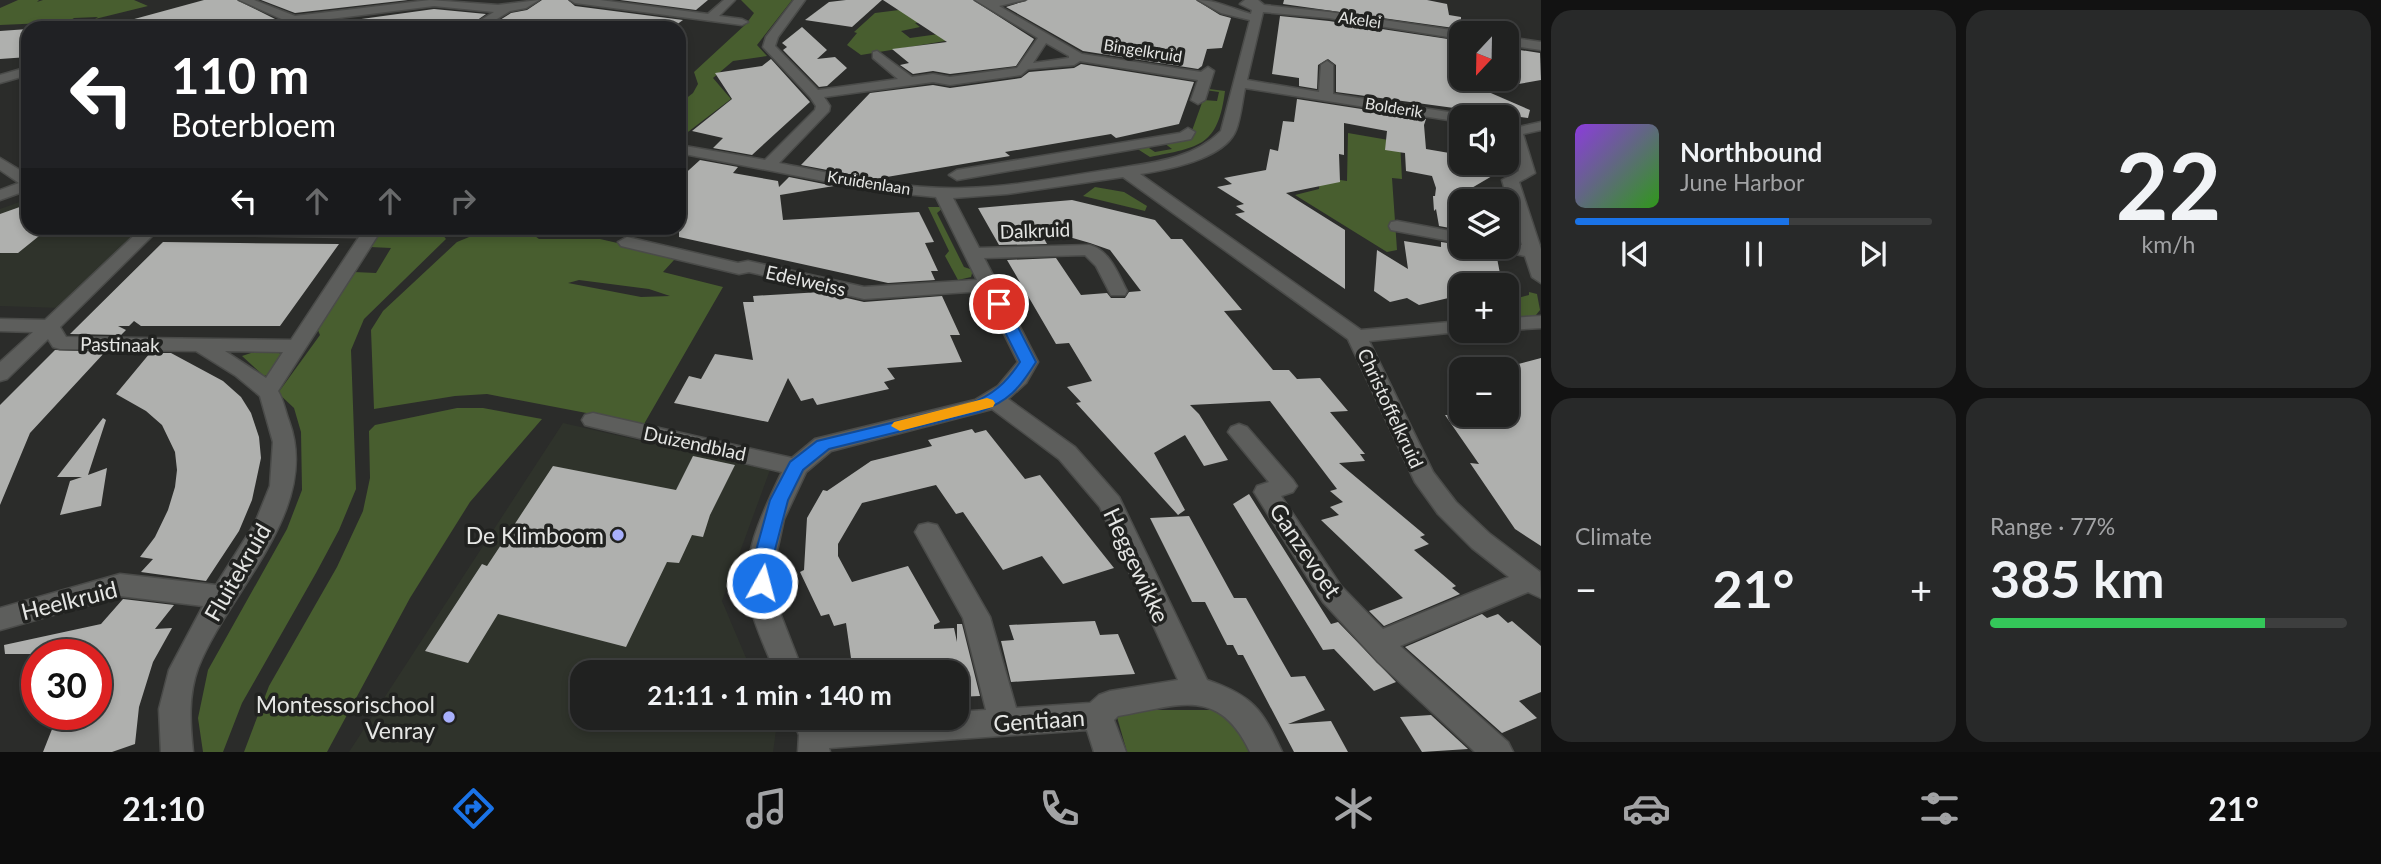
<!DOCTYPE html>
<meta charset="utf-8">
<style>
body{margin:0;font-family:Lato,sans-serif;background:#282929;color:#f1f3f6;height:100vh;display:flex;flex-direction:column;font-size:26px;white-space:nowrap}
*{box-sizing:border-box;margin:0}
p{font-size:23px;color:#a2a3a5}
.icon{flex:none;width:38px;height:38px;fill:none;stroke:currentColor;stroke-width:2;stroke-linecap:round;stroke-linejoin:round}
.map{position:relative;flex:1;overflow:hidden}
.side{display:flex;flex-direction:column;gap:10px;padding:10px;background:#121212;width:840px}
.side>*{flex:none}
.top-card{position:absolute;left:21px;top:21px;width:665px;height:214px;border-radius:21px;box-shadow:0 4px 10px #0003,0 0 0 2px #3d3e3e;background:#202124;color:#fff;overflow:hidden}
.needle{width:46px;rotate:202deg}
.buttons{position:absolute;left:1449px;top:21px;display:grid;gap:14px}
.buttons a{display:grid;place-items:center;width:70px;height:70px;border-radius:14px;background:#202120;box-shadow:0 4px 10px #0003,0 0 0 2px #3d3e3e;font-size:35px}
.speed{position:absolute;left:21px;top:639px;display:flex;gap:14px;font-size:35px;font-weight:700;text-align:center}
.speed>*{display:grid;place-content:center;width:91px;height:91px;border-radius:50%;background:#202120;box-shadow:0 4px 10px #0003,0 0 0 2px #3d3e3e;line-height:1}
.speed .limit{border:10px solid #d22;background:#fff;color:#111}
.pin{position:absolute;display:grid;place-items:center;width:60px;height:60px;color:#fff;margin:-30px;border:4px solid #fff;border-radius:50%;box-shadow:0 2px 7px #0007}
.me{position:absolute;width:77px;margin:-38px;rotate:7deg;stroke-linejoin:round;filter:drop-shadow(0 0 5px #0008)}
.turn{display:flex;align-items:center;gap:24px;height:147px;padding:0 35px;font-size:32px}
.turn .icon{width:91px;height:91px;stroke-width:2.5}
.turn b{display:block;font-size:49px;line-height:60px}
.lanes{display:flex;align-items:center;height:66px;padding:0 35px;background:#0003;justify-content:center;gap:35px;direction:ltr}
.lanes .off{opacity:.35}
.big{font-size:52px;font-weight:700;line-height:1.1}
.side .widget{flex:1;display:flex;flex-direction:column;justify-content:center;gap:10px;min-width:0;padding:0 24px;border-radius:21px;background:#282929}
.side .dial{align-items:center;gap:0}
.dial b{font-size:91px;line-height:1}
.song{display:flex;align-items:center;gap:21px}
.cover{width:84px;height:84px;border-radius:10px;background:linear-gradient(135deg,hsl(270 70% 55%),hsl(110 70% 35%))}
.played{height:7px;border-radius:4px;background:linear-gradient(90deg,#1a73e8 60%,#3d3e3e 60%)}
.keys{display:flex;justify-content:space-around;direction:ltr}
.heat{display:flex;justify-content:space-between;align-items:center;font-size:38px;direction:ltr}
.charge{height:10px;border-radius:5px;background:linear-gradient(90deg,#34c759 77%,#3d3e3e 0)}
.side .tiles{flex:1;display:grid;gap:10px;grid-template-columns:repeat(2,1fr)}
.trip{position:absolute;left:570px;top:660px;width:399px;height:70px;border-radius:21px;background:#202120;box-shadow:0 4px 10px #0003,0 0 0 2px #3d3e3e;font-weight:700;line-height:70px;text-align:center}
.menu{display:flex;height:112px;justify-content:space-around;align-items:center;background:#0d0d0d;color:#a2a3a5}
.menu .icon{width:49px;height:49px}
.menu .active{color:#1a73e8}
.menu b{font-size:32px;color:#f1f3f6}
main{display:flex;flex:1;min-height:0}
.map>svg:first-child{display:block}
.built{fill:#2f332b}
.green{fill:#485e2f;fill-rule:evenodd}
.building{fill:#afb0ae}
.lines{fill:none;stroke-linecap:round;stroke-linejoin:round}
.minor-casing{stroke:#4a4b49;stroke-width:3}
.minor{fill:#5d5e5c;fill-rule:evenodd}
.route{fill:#1a73e8;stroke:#114b97;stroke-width:2}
.slow{fill:#f59e0b}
.poi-dot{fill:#a8b0fc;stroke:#212220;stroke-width:2.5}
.labels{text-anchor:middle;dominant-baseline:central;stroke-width:7;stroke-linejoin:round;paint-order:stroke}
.far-street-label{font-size:16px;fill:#e5e6e4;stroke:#212220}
.street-label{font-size:19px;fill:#e5e6e4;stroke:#212220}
.near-poi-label{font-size:23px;fill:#e5e6e4;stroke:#212220;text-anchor:end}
.near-street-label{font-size:23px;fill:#e5e6e4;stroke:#212220}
</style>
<main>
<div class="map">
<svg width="1541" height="752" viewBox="0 0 1541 752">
<rect width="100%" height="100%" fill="#2b2c2a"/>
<g class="built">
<path d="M28,199v29h117l-84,80 -61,-2v-52l7,-6 -7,-7v-32z"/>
<path d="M563,423l207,47 -48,131 30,71h-169v46h188l5,12 -3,22h-424z"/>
</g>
<g class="green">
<path d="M18,0h21l-2,2 6,-2h91l14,6 -53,13 3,-2 -24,1 -6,4 -68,3v-17z"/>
<path d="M741,0h51l-35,45 10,11 -34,5 -20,17 18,21 -47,36 -5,-2v-29l14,-11 5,-9 -4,-12 52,-48 8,-11z"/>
<path d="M915,8l8,14 -8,1 5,4 -19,4 9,7 29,-4 12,6 -90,15 -14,-10 10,-12 -3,-1 21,-19z"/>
<path d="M1209,89l16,2c-7,55 -25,56 -75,66l-14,-9 10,-2 9,6 17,-3 -8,-6 25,-4 14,-39 14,1 2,-9 -14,-2z"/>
<path d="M1348,133l52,9 2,37 -10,-1 5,72 -10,2 -92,-57 24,-6 1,-12 27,4z"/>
<path d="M1095,187l29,5 23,14 -2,5 -62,-15z"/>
<path d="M928,207h16l-7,6 27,54 9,3 -2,7 -13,3 -13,-24 4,-5z"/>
<path d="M524,228l15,11h61l74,17v4l-11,12 60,15 -79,137 -157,-30 -32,2 -81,13 -3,-79 12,-19 74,-69 17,-7zM579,280l70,9 21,7 -29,1 -73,-14z"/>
<path d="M380,234h62l4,5 -82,80 -13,31 5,139 -17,41 -23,43 -74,130 -19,49h-20l-5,-34 10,-48 79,-141 15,-39 -1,-58 -7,-24 -16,-15 42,-58 -3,-7 37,-56 22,1 15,-25 -21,-1z"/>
<path d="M1529,292l8,2 3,16 -4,5 -29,5v-19l22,-6z"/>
<path d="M251,353h28l5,3 -12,18 -8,2 -22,-20z"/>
<path d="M457,408h26l59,11 -72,83 -60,96 -83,154h-83l25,-66 68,-119 26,-56 7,-33 -1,-47 6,-6z"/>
<path d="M1134,710h81l16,7 25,35h-129l-10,-35z"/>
</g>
<g class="building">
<path d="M204,0h33l44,22 -5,6h-148l-1,-7z"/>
<path d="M261,0h147l-113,13z"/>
<path d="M542,0h26l7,6 108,14 -11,8h-185l24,-15 16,-3z"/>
<path d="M620,0h88l-12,10z"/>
<path d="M846,0h36l-30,27 -47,-7 24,-18z"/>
<path d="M883,0h90l61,39 -18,27 -66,8 -17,-3 -20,3 -13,-9 9,-2 -17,-14 55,-7z"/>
<path d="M1028,0h168l24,15 11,3 -9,30 -15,1 -5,17 -4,3 -115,-18 -77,-44z"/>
<path d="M1284,0h143l20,4 2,11 12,2v12l-178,-25z"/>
<path d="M434,9l52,5 -20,14h-94l-1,-5 -31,5h-44z"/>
<path d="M1280,16l49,5 132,20v49l16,-3 53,23 -2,8 -192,-26v-27l-8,-6 -10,6 -1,24 -18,-3v-8l-27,-4z"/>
<path d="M802,27l25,23 -10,9 18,-2 12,11 -20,18 -8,1 -36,-37 4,-3 -5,-4z"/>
<path d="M28,29v28l-28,2v-28z"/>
<path d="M1507,48l33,5 1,27 -34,6z"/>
<path d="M771,59l39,43 -58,53 -39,-7 10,-10 -31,-7 40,-32 -17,-26 47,-7z"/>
<path d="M1081,64l113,18 -15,42 -63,14 -5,-4 -106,18 5,4 -135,23 -74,-14 69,-72 63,-8 17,3 71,-10 8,-6 45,-4z"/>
<path d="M1297,99l129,20 -2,6 2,24 35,6v8l43,6 -51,30 8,2v29l-22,-4 -3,-17 -2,2 -1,-15h2l1,-8 -4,-12 -26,-5 -1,-18 -20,-3 2,-19 -43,-8v32l-5,-1 1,28 -54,11 59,37v59l-110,-75 10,-2 -9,-6 8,-2 -27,-17 15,-3 -8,-6 42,-8 4,-21 8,2 5,-30 11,1z"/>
<path d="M700,160l38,7 -5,6 45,8 1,6 10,-10 45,9 -54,9 3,25 136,-8 15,30 -9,1 13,28h-7l4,9 -47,3 -209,-46v-58z"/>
<path d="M1072,200l83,20 16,19h11l60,71 -18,1 49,59h16l8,9 23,-1 28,33 -18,1 35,42h-5l5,7 -26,2 86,72 -5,2 9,7 -15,6 42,36 -4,2 8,6 -76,32 -15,-15 34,-13 -82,-78 18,-5 -9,-8 13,-5 -13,-11 7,-2 -67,-88 -80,4 9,9 29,46 -24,6 -19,-31 -31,18 31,57 -7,5 -102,-112 5,-1 -14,-15 25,-6 -23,-38 -13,1 -49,-84 49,-2 25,37 26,-2 4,5h14l4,-6 12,-1 -31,-41 -20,-7 -52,-15 9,16 -48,1 -21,-37z"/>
<path d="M28,204v24h21l-31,25h-18v-39z"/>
<path d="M1404,241l37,6v-5l20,3v6l36,7 5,26 -41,1v10l-42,10 -12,-7 -17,4 -16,-11 3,-41 31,19z"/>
<path d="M163,242l76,1 100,1 -59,82h-139l-7,-5 -5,5h-11l8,4 -5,5 -51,-1z"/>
<path d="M821,292l43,10 78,-6 18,39h-10l12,27 -75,6 8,11 -11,3 5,7 -72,16 -4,-7 -12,3 -13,-23 -20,44 -94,-19 15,-27 12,3 14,-25 38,6 -10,-58h11l-1,-6z"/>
<path d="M55,350l50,2 -75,81 -30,72v-100z"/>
<path d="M150,353h21l52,28 18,16 10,16 8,24 2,21 -9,42 -13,31 -33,50 -65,-9 12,-13 -13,-2 15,-20 13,-27 7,-23 2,-17 -2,-18 -13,-27 -16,-14 -30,-17z"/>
<path d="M1541,358v188l-26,-17 -45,-66 9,1 -34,-49h62v-48z"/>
<path d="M103,418l3,2 -18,55 19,-7 -6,38 -41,9 10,-34 12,-4h-25z"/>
<path d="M972,429l3,4 11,-3 39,49 15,-4 74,93 -51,16 -21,-28 -39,14 -40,-58 -7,2 -20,-29 -74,18 -24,41v12l14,26 56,-16 32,56 -6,3v4l20,-1 3,14v-18h5l18,72 -23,1v-25h-104l-7,-49 -12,3 -5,-12 -8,2 -21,-44 4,-2 3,-52 16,-28 4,1 44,-30 61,-15 -4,-6z"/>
<path d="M693,456l42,9 -25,50 -7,22 -11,-2 -13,28 -12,-1 -41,85 -128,-33 -30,49 -43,-12 57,-87 5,2 66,-100 123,24z"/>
<path d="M1249,494l82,130 7,-2 58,60 -22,9 -40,-42 -11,1 -90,-146z"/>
<path d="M1189,516l45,82h12l45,79 14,-1 20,34 -37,14 43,-3 17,31h-54l-51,-97h-5l-5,-10h-6l-22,-43h-13l-42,-84z"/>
<path d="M123,599l51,6 -19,24 17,-1 -19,34 -14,45 -4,37 -23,8h-69l15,-38h38v-60h-91l-1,-9 97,-21z"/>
<path d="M1482,614l5,4 11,-4 10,9 4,-2 29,25v46l-22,9 18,17 -35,15 -97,-86z"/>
<path d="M1095,621l5,14 18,-1 17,40 -124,8 -10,-41 13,-1 -5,-15z"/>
<path d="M1431,715l37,34 -46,3 -22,-35z"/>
</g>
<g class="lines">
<g class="minor-casing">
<g id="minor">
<path d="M239,0h15l41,16 135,-16 68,5 41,-5 -13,8 -16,3 -28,17h-14l26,-16 -60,-6 -136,17 -6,5h-13l7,-7z"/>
<path d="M570,0h30l108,14 16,-14h11l-16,16 23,3 6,3 -6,3 -167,-22z"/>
<path d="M794,0h11l-27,37 -3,9 43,44 80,-11 -25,-21v-6l4,-1 35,26 21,-3 17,3 67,-9 21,-30 -63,-38h50l-26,6 83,48 119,18 7,-5 6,4 -9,29 -7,4 -7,-4 7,-20 -118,-19 -6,4 -46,4 -7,6 -71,10 -17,-3 -109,15 6,9 -1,5 -50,52c61,12 123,27 185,25 48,-1 96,-11 143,-18 40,-7 84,-9 114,-39l29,-111 -29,-7 -23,-13c18,0 35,9 53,14l1,-4 -12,-6 5,-4h13l6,5 65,7 136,20 -4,1v6l-132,-21 -66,-6 -16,68 72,12 2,-27 6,-4 6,4v29l128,20 7,3h-7v5l-216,-34c-3,14 -4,29 -9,42 -11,29 -70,40 -96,44l221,156 100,-9v10h7l-99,10 64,131 23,30 34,32 50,38 1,26 -13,-6 -128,54 108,96 5,10h-38l-97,-90 -55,-60 -69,-110 3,-6 12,-4 -41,-50 3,-5 8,-3 8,3 46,53 4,6 -4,6 -12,4 60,90 42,43 126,-52 -37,-29 -34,-34 -23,-32 -67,-143 -225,-162 -116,17 -54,4 26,50 110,-3c21,5 29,29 38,46l-2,4h-14l-15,-29 -11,-11 -101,3 54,104 -12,21 -18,16 67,48 44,50 88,183c46,16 55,29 75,72h-32c-32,-67 -72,-46 -132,-36l-4,4 12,32h-32l-7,-22 -258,18 1,4h-32l1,-17 -7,-17h30l1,2 134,-2v-6l29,-2 -23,-92 -48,-86 4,-7 9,-2 9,2 53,92 26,91 74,-5 9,-8 11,-4 68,-11 -78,-173 -41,-48 -67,-50 -161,42 -25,21 -22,47 -10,46 1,35 28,72h-28c-9,-23 -21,-47 -26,-71 -9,-45 15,-91 33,-129l-189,-45 -8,-2 -3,-5 3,-5 8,-2 199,45 23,-19 160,-39 23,-14 20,-24 -35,-71 -119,8 -115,-27 -10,2 -118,-28 -3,-4 9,-5 111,26 10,-2 116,26 113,-7 -41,-83 -61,-6 -196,-38v-8l86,15 50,-50 1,-4 -6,-9 -47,-50 3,-10zM1046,43l23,13v2l-36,5z"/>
<path d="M85,23l4,1v4h-13z"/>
<path d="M1507,37l34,5v8l-34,-5z"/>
<path d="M28,67v8l-28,8v-8z"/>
<path d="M1541,122v8l-18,4 12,39 -16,9 22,67v34l-9,-6 -7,-21 -24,-5 -3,-4h9v-5l15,3 -20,-65 17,-9 -11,-39 2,-3z"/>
<path d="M1188,128l7,4 -4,7 -5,1 -229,40 -8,-5 8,-5 223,-37z"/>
<path d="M0,158l28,17v15l-28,10v-10l19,-7 -19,-13z"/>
<path d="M1397,221l64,12v10l-70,-13 -2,-4 2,-4z"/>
<path d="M142,228h232l6,4 -102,159c6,10 7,20 11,30 33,89 -61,170 -91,247 -10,28 -8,55 -5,84h-32l-2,-43 10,-39 34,-64 -83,-10 -120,34v-22l120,-34 96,11 39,-62 15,-37 3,-44 -13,-46 -24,-20 -40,-25 -136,-2 -7,-2 -5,-8 -41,40 -7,2v-19l33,-30 -33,-1v-12l45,1zM154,234l205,3 -68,103 -225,-3 -6,-10zM225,351l58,1 -17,26z"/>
<path d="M1541,316v12l-34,2v-12z"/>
</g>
</g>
<use href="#minor" class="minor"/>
</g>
<path class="route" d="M999,300l7,4 30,58c-17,27 -27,39 -57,50l-150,37 -26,21 -15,30 -17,65 1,18 -3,5 -7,3 -8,-3 -2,-5v-18l18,-65 20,-38 27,-21 152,-37c24,-9 37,-21 51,-42l-29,-58z"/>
<path class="slow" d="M987,398l6,2 2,3 -2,4 -93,24 -9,-5 3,-4z"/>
<g class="poi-dot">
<circle cx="618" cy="535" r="7"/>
<circle cx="449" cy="717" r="7"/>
</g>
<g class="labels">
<g class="far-street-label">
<text transform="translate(1360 19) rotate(8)">Akelei</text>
<text transform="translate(1143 50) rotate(9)">Bingelkruid</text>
<text transform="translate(1394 107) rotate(9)">Bolderik</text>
<text transform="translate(869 182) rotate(9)">Kruidenlaan</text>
</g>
<g class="street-label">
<text transform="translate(1035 230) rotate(-2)">Dalkruid</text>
<text transform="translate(806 280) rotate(13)">Edelweiss</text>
<text transform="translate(120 344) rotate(1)">Pastinaak</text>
<text transform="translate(1391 408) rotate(65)">Christoffelkruid</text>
<text transform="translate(695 443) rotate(12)">Duizendblad</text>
</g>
<g class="near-poi-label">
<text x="604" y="535">De Klimboom</text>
<text x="435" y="704">Montessorischool<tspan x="435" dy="26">Venray</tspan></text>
</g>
<g class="near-street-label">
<text transform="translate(1306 550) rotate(56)">Ganzevoet</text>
<text transform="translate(1137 565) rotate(65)">Heggewikke</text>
<text transform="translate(237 572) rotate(-60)">Fluitekruid</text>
<text transform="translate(69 600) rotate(-14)">Heelkruid</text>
<text transform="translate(1039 720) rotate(-4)">Gentiaan</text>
</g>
</g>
</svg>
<div class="buttons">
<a><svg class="needle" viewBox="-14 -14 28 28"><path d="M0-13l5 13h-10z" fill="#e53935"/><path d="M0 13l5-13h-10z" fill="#a2a3a5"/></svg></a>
<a><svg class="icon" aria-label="sound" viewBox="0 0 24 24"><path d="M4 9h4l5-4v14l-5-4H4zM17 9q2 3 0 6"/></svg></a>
<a><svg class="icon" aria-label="layers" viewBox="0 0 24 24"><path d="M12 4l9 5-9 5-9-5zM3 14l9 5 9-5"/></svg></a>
<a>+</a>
<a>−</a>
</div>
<div class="speed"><div class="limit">30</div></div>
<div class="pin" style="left:999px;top:304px;background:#d93025"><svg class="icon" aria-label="arrive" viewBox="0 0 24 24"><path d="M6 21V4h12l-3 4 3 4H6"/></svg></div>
<svg class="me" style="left:762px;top:583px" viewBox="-20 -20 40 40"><circle r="17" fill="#1a73e8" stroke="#fff" stroke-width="3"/><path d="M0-11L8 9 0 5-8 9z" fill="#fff"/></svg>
<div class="trip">21:11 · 1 min · 140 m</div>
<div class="top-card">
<div class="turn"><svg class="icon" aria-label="left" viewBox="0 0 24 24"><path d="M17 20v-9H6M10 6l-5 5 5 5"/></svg><div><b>110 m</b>Boterbloem</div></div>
<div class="lanes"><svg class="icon" aria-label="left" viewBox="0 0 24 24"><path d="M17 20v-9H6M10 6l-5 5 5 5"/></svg><svg class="icon off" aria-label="ahead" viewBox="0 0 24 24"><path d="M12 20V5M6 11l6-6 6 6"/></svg><svg class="icon off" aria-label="ahead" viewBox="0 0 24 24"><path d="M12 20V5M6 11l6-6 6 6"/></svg><svg class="icon off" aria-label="right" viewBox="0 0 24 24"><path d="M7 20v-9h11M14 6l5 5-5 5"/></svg></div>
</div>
</div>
<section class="side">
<div class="tiles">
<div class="widget">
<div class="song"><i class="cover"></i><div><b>Northbound</b><p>June Harbor</p></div></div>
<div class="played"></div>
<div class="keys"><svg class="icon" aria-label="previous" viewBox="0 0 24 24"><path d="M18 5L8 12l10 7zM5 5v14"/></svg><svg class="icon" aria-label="pause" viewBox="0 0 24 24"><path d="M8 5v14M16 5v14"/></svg><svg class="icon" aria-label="next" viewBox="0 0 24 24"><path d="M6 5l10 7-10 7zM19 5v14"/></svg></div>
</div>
<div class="widget dial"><b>22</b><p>km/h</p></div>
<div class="widget"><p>Climate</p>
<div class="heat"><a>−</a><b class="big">21°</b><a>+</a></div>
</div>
<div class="widget"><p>Range · 77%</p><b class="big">385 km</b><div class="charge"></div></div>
</div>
</section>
</main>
<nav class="menu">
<b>21:10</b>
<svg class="icon active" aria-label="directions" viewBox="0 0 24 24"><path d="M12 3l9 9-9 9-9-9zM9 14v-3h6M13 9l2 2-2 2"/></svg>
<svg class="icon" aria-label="music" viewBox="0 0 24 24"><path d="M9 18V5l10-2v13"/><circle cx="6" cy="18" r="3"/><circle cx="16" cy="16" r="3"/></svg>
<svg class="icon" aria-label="phone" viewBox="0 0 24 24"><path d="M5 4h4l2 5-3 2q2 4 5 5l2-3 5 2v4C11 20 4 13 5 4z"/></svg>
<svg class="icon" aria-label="climate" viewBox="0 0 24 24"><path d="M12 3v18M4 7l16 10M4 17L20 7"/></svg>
<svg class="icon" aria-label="car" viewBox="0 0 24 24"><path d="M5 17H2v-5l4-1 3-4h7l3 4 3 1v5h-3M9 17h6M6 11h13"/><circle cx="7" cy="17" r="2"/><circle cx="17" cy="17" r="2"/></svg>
<svg class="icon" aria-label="filters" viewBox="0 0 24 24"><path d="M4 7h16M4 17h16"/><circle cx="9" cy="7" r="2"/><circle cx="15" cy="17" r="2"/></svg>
<b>21°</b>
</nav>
